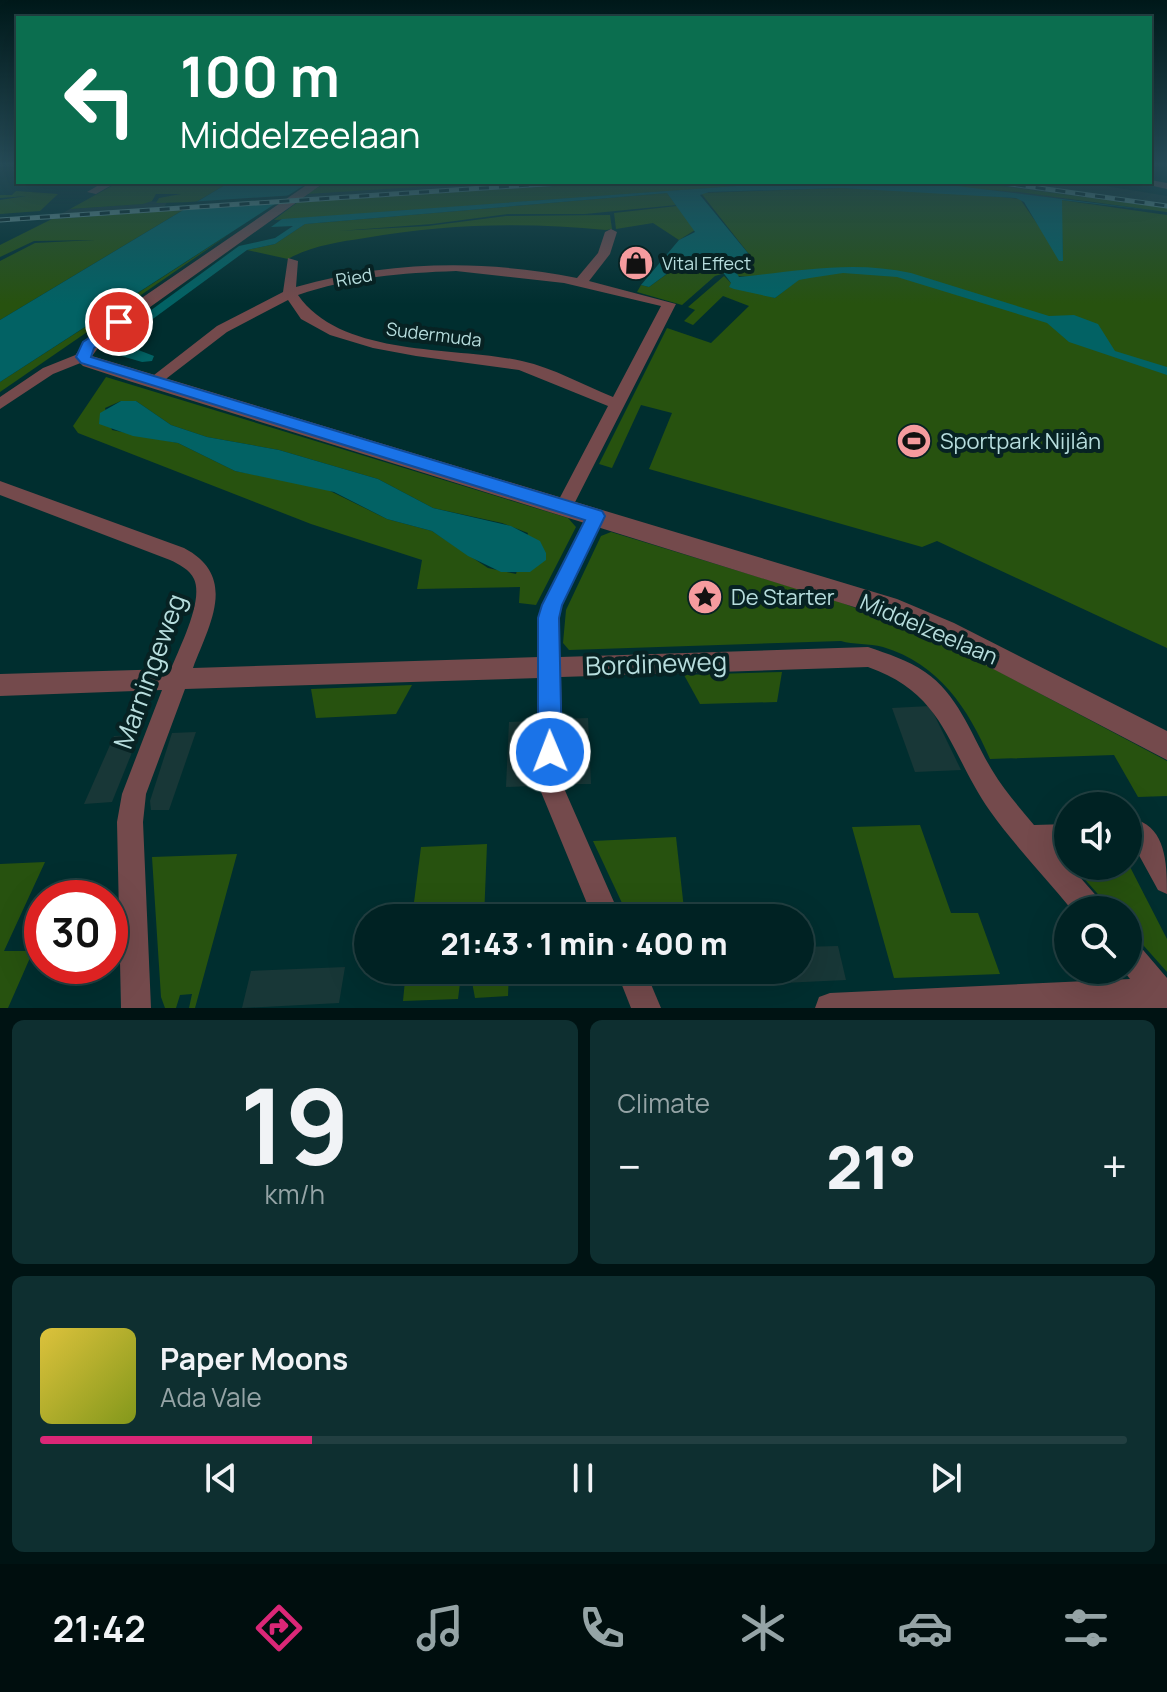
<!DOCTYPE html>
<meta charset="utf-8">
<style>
body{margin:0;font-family:Manrope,sans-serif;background:#0e2f30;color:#f1f3f6;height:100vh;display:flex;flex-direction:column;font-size:30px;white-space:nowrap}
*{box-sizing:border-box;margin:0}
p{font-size:26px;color:#95a4a6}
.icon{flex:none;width:44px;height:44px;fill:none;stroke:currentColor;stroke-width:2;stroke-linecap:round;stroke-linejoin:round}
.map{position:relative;height:1008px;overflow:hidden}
.details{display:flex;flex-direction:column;gap:12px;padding:12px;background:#001313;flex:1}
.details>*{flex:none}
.hud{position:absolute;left:16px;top:16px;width:1136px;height:168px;border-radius:0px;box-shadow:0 8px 32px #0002,0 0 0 2px #223f41;background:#0b6e4f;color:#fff;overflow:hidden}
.tools{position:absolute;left:1054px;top:792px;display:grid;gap:16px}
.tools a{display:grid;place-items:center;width:88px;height:88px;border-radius:50%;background:#002223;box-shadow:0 8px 32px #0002,0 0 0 2px #223f41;font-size:40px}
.speed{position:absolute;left:24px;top:880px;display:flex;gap:16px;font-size:40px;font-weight:700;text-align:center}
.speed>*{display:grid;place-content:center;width:104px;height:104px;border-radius:50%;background:#002223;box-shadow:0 8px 32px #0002,0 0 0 2px #223f41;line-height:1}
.speed .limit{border:12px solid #d22;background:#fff;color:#111}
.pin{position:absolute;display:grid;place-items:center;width:68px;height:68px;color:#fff;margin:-34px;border:4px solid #fff;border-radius:50%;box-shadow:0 2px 8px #0007}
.me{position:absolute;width:88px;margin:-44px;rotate:359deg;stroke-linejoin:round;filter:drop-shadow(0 0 6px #0008)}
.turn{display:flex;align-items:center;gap:28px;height:168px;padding:0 32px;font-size:36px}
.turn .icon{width:104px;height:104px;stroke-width:2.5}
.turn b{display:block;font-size:56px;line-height:68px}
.big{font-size:60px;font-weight:800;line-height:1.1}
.details .tile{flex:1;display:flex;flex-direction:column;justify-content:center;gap:12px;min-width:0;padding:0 28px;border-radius:12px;background:#0e2f30}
.details .dial{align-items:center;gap:0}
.dial b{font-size:104px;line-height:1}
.song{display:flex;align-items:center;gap:24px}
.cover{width:96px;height:96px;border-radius:12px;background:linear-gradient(135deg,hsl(50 70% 55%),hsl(70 70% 35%))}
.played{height:8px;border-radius:4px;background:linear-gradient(90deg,#db2777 25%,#223f41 25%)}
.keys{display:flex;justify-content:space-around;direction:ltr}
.heat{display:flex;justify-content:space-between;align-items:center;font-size:44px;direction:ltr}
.details .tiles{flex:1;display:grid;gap:12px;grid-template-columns:1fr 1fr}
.tile:last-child{grid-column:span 2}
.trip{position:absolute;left:354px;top:904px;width:460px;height:80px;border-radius:40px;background:#002223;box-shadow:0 8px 32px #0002,0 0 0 2px #223f41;font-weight:800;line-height:80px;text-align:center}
.dock{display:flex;height:128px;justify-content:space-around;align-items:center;background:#000e0e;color:#95a4a6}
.dock .icon{width:56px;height:56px}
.dock .selected{color:#db2777}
.dock b{font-size:36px;color:#f1f3f6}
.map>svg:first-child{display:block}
.built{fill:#183737}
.green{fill:#27520f;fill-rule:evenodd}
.water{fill:#026264}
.pier{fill:#002e2f}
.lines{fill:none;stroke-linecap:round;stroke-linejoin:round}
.minor{fill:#744a4c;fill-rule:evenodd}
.tertiary{fill:#744a4c;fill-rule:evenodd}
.rail-casing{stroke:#679191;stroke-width:5}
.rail{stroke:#072223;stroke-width:3;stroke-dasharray:10;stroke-linecap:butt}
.route{fill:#1a73e8;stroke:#114b97;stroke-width:2}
.labels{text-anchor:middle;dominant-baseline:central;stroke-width:8;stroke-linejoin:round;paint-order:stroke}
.far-poi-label{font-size:18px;fill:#b7dddd;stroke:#072223;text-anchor:start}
.far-street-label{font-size:18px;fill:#b7dddd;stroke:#072223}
.poi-label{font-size:22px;fill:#b7dddd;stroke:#072223;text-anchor:start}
.street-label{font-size:22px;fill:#b7dddd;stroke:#072223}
.near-street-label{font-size:26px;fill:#b7dddd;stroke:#072223}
</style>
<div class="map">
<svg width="1167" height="1008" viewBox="0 0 1167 1008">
<rect width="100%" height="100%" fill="#002e2f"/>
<g class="built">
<path d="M327,182h464l-517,38 24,-18h6l-4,-2z"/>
<path d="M874,182h207l86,14v16l-68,-10z"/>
<path d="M145,201l22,1 -5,9 -110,8 18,-10 73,-5z"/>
<path d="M930,706l31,64 -46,2 -23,-64z"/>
<path d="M588,718l3,66h-23l-4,-65z"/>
<path d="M532,721l-1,65 -25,1 3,-65z"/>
<path d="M196,732l-27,78h-18l-1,-9 22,-68z"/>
<path d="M139,735l-27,67 -28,2 30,-68z"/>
<path d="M838,946l8,34 -105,5 -2,-15h61v-23z"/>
<path d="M345,967l-6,36 -97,5 9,-37z"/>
</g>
<g class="green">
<path d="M119,182h111l-34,20 -40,1 3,-5 22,-4h-25l-4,7 -9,3 -73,5z"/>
<path d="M327,182h167l-187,12z"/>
<path d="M621,182h170l-517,38 24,-18z"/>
<path d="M874,182h97l196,26v4l-148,-20z"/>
<path d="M841,188l122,5 57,6 43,62 -2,-61 106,15v433l-230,-107 -15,6 -273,-78 23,-56 -31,-8 -29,63 -13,-4 68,-136 44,15 38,-37 -26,-10 -30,29 -9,-4 11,-11 -7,-3 36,-31 7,7 44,15 23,-18 -60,-4 -4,-8 18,-10 -51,-65z"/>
<path d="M16,191l42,3 -18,17 -40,3v-14l26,-4 -26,2v-3h12z"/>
<path d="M667,193l9,12 -91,9h-77l-76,10 -94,7 90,-5 78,-10 104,-1 2,14 -6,1c-81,-8 -161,-6 -241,8 -27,4 -54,8 -77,21l-41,-9 28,-6 30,-20z"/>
<path d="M677,206l18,24 -16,10 -26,-17 -37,6 -2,-16z"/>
<path d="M183,210l-183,110v-59l35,-18 60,-3 -61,1 -34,16v-12l52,-26z"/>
<path d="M231,233l-231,159v-10z"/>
<path d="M689,262l30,5 6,6 -10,3 -33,29 -45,-13 4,-7 8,2 33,-24z"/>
<path d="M106,377l462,141 8,9 -40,78 -17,-2 1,-16 -103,2 5,-29 -111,-36 -233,-91 -5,-7zM121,401h15l35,24 36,12 72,13 99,29 55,29 69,15 26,10 -12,41 -28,-6 -56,-37 -45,-12 -65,-32 -87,-16 -57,-28 -66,-13 -7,-22z"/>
<path d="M611,532l223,68 68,25 79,37 186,99v35l-29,1 -24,-42 -124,4c-22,-51 -51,-95 -107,-112 -14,-4 -30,-2 -42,-6l-272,9 -6,-7 3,-33 35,-74z"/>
<path d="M782,672l-5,30 -77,2 -16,-29z"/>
<path d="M412,685l-16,29 -80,4 -5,-29z"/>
<path d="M920,825l31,88h27l22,61 -106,4 -42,-151z"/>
<path d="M676,837l9,81h-56l-36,-77z"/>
<path d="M487,844l-3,74h-72l9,-71z"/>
<path d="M237,854l-42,154h-6l3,-14 -12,1 -4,13h-11l-4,-11 -9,-140z"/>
<path d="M45,862l-41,89h29l-25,57h-8v-144z"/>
<path d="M1128,863l39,76v33l-39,-44v-18h-16l-39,-44h55z"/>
<path d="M406,970h103l-1,26 -33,2 -3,-16 -12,1 -2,16 -55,2z"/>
</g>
<g class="water">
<path d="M230,182h79l-309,200v-62z"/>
<path d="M791,182l166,4 210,26 -105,-12 1,61h-4l-35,-59 -8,-4 -175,-10 -132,4 -9,3 52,63 -18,10 5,9c58,-6 115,-17 172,-4l138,43 25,-1 24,9 17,27 52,16v8l-98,-33 -22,-19 -150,-46 -54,-4 -33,5 -11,2 -24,18 -41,-9 -5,-2 2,-4 -12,-16c-40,-6 -38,-3 -70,20l-8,-2 38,-45 16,-8 -28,-39 -362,31 -30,20 -28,6 -127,93 34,13 -2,5 -10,1 -41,-12 5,-7 133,-97 36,-8 18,-12 -22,1 11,-8z"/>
<path d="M121,401h15l35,24 36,12 72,13 99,29 55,29 78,18 29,15 6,12v7l-16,12h-29l-33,-16 -36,-25 -45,-12 -53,-27 -99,-21 -57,-28 -45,-7 -34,-12 1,-11z"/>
</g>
<path class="pier" d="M296,195l-12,8 -110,7 14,-8z"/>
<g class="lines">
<g class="minor">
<path d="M1150,180l17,3v6l-32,-7z"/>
<path d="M104,182h13l-21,12 -9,-2z"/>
<path d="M611,229l6,3 -7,22 -21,27 87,23 -106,208h-12l-3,-5 53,-101 -89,-36 -103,-14 -43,-8 -43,-13 -29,-16 -13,-19 -61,32 -69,53h-10l-3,-3 72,-56 66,-34 5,-34 10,3 -2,26c94,-26 186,-28 281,-9l21,-25 7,-21zM456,271l108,12 97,23 -48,91c-30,-12 -59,-29 -91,-36 -68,-15 -180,-3 -224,-66 52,-18 104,-22 158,-24z"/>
<path d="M83,352l7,5 -2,3 -35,14 -53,35v-12l43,-29z"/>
<path d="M0,481l184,67c55,29 25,77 9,120l346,-11v-39l3,-13 48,-94h12l3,5 -43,89 -3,13 1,39 308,-10c20,7 40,13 57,25 34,23 47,65 67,98 12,20 27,37 42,55l34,-1v26h-12l44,50 4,10h-32c-27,-33 -57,-64 -82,-99 -42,-60 -44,-117 -122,-144l-307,10 2,109 58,132h-28l-54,-131v-109l-354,11 -39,105 -3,28 8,186h-30l-4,-186 5,-28 40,-104 -162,6v-22l171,-5c8,-21 33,-68 23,-90 -4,-9 -15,-15 -24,-19l-170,-65z"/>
<path d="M1142,822c25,12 25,47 25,72l-9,-4 -23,-42 -7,1v-26z"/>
<path d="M1128,940l10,4 29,34v30h-352l4,-11 11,-4 300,-14 -7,-9h5z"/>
<path d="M616,970h29l16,38h-30z"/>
</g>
<path class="tertiary" d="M311,182h14l-221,158 -12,16 805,243 57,24 213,108v29l-231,-121 -53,-23 -754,-235 -46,-15 -9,-9 18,-25z"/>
<g class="rail-casing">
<g id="rail">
<path d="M996,182l171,24"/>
<path d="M0,220l575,-38"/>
</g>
</g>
<use href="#rail" class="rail"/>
</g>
<linearGradient id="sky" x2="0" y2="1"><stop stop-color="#00191a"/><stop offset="0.54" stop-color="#264c58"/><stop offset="1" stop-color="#264c58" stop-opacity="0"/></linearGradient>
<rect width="1167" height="304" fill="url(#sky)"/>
<path class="route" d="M119,318l5,1v6l-30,23 -3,9 511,154 3,5 -43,89 -3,13 3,134 -4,9 -8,3 -9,-3 -3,-9v-134l4,-13 43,-85 -504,-157 -5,-6 7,-15z"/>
<defs>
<g id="shop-disc" transform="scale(1.8)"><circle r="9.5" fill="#f59b9e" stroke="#072223"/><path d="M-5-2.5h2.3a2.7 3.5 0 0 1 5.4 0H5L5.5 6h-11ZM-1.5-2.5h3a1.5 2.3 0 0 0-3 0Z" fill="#111"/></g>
<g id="stadium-disc" transform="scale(1.8)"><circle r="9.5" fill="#f59b9e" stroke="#072223"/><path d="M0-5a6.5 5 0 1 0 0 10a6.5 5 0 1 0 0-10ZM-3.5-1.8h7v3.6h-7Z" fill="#111"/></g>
<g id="sight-disc" transform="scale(1.8)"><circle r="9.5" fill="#f59b9e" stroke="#072223"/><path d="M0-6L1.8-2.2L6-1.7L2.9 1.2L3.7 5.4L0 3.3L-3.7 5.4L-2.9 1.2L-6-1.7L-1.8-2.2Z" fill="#111"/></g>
</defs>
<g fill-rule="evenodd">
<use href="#shop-disc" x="636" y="263"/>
<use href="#stadium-disc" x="914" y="441"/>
<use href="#sight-disc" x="705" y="597"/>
</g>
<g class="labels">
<g class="far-poi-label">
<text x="662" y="263">Vital Effect</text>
</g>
<g class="far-street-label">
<text transform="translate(354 277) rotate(-10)">Ried</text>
<text transform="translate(434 334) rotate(7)">Sudermuda</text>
</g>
<g class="poi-label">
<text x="940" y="441">Sportpark Nijlân</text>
<text x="731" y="597">De Starter</text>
</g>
<g class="street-label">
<text transform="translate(929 629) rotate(23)">Middelzeelaan</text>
</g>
<g class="near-street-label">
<text transform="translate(656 663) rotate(-2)">Bordineweg</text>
<text transform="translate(149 671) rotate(-70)">Marningeweg</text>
</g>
</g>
</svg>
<div class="tools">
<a><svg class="icon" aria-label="sound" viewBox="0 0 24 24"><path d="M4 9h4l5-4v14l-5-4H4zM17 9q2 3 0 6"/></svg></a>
<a><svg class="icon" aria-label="search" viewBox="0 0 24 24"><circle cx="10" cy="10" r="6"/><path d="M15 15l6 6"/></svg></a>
</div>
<div class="speed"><div class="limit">30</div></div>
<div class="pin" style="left:119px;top:322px;background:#d93025"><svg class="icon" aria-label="arrive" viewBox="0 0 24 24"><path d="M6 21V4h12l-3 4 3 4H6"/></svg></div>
<svg class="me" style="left:550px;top:752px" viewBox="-20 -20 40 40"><circle r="17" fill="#1a73e8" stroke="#fff" stroke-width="3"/><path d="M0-11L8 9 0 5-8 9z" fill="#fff"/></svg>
<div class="trip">21:43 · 1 min · 400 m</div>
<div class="hud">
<div class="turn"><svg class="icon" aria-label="left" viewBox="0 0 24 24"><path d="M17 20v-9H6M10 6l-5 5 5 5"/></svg><div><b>100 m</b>Middelzeelaan</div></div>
</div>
</div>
<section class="details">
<div class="tiles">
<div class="tile dial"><b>19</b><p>km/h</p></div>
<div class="tile"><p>Climate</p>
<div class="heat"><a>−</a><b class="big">21°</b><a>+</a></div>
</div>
<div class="tile">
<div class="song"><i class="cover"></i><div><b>Paper Moons</b><p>Ada Vale</p></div></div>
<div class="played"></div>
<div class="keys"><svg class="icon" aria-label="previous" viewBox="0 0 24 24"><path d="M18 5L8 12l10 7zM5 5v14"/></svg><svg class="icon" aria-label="pause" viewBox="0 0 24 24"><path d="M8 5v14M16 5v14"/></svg><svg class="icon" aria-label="next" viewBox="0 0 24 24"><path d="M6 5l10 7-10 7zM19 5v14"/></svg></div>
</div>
</div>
</section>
<nav class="dock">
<b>21:42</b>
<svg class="icon selected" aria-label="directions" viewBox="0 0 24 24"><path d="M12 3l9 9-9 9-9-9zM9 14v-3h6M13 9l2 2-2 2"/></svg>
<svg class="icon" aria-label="music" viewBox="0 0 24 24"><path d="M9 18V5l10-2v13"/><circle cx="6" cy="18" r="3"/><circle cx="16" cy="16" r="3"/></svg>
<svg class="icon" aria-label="phone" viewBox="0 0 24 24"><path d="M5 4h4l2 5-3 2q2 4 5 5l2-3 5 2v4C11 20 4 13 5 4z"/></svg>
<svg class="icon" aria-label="climate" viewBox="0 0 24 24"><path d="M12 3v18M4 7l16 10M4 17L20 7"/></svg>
<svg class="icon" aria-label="car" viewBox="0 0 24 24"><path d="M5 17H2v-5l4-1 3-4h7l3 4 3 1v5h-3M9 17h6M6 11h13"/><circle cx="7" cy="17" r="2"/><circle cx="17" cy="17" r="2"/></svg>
<svg class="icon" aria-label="filters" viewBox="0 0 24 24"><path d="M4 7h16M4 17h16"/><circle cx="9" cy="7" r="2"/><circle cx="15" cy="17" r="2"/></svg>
</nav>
